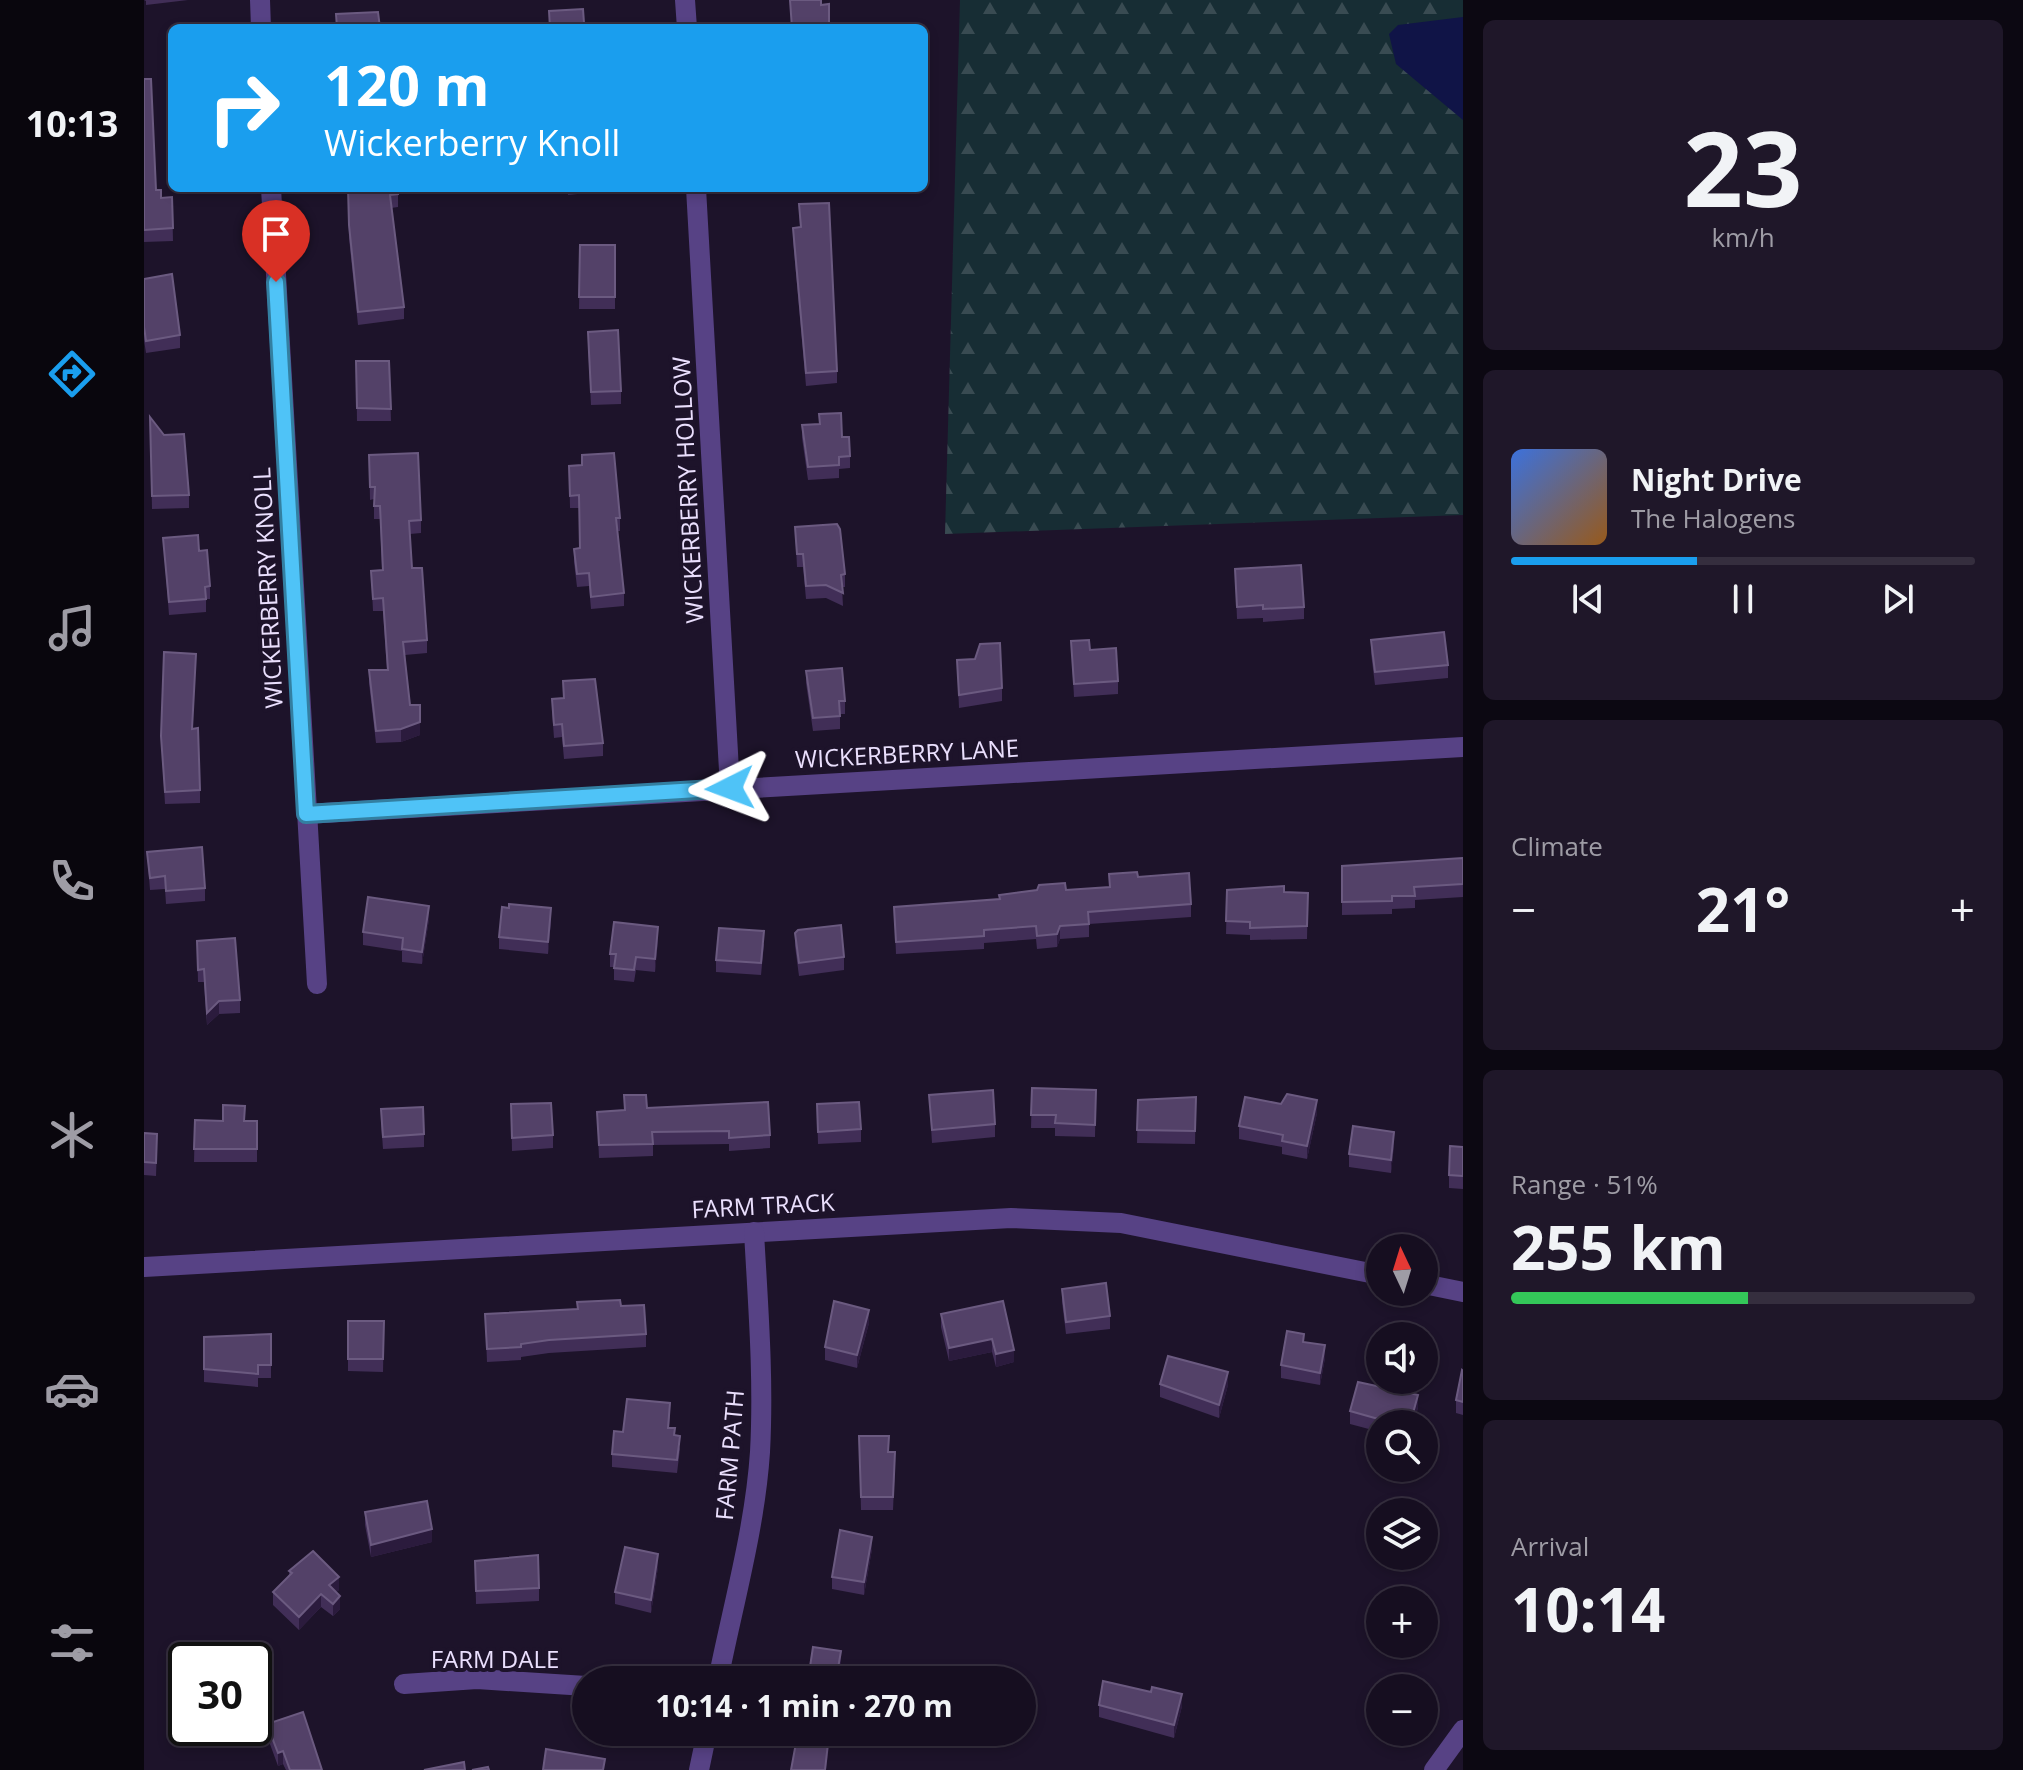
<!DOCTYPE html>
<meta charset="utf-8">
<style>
body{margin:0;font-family:"Open Sans",sans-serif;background:#1f1729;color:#f1f3f6;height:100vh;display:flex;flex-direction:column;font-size:30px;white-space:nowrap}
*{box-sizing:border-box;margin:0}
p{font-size:26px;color:#9e9ca5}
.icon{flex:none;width:44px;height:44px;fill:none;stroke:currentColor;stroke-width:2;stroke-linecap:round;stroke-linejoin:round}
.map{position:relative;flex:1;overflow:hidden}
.details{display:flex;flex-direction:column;gap:20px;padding:20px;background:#0c0812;width:560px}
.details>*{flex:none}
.banner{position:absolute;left:24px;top:24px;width:760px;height:168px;border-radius:12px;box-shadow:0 4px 12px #0003,0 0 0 2px #352e3e;background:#1a9eee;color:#fff;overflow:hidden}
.needle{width:52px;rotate:356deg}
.buttons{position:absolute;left:1222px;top:1234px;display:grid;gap:16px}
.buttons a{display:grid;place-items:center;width:72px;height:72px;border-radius:50%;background:#160e20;box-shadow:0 4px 12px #0003,0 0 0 2px #352e3e;font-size:40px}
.speed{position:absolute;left:24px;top:1642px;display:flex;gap:16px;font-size:40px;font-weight:700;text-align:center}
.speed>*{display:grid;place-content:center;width:104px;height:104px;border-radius:50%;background:#160e20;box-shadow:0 4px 12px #0003,0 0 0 2px #352e3e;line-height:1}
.speed .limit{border:4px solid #111;border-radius:12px;background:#fff;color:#111}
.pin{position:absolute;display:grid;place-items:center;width:68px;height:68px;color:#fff;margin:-82px -34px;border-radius:50% 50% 50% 0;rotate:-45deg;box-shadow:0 0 8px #0007}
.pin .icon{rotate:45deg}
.me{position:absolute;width:88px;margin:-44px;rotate:267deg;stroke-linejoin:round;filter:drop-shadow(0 0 6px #0008)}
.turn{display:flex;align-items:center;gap:28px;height:168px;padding:0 24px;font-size:36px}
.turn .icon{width:104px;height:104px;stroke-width:2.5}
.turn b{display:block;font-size:56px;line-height:68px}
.big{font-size:60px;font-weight:700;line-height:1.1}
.details .card{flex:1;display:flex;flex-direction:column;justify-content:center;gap:12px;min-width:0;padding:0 28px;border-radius:12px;background:#1f1729}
.details .dial{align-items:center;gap:0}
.dial b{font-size:104px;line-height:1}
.song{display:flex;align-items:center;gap:24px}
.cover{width:96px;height:96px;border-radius:12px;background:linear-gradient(135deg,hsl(220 70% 55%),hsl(30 70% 35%))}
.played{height:8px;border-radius:4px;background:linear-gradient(90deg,#1a9eee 40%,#352e3e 40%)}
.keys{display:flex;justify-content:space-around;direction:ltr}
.heat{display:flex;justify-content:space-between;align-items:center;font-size:44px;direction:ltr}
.charge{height:12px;border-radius:6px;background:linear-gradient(90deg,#34c759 51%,#352e3e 0)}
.trip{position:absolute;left:428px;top:1666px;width:464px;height:80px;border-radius:40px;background:#160e20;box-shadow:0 4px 12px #0003,0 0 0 2px #352e3e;font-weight:700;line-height:80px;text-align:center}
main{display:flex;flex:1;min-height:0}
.tab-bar{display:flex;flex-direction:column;width:144px;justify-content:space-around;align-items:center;background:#09060d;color:#9e9ca5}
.tab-bar .icon{width:56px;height:56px}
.tab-bar .active{color:#1a9eee}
.tab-bar b{font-size:36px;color:#f1f3f6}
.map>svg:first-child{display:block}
.forest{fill:url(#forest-firs)}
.water{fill:#101447}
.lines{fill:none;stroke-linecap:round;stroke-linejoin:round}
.minor{stroke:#574285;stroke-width:20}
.wall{fill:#412e57}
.shaded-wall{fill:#2b1b3d}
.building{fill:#534168;stroke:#6b5a80;stroke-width:2}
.route-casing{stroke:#337fa1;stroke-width:20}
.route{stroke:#4fc3f7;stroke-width:14}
.labels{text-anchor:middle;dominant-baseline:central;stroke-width:8;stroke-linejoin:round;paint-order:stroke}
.street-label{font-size:24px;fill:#eadffd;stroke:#1d132a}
</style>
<main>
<nav class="tab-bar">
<b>10:13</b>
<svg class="icon active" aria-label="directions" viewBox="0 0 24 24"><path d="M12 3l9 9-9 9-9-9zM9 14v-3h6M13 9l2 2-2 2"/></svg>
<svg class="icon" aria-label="music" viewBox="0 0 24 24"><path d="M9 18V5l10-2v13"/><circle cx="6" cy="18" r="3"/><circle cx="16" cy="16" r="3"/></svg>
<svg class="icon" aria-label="phone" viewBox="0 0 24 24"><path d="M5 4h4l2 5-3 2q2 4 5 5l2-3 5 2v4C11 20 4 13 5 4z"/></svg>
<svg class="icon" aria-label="climate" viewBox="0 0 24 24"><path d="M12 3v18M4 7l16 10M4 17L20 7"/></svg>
<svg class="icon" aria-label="car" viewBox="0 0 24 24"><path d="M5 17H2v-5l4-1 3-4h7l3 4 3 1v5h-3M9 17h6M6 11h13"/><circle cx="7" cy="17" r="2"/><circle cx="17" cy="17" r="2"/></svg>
<svg class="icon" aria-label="filters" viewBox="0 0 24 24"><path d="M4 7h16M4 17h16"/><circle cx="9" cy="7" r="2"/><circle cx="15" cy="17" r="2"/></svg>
</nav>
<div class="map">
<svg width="1319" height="1770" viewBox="0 0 1319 1770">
<defs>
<pattern id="forest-firs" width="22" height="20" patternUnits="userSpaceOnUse" patternTransform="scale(2)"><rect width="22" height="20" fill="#172d34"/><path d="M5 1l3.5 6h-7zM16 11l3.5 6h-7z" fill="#394b52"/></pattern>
</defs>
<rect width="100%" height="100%" fill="#1d132a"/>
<path class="forest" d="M816,0h503v515l-518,19z"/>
<path class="water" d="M1319,17v103l-67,-56 -7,-30 9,-9z"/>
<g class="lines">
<g class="minor">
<path d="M116,0l1,28"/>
<path d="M541,0l2,28"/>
<path d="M127,188l46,796"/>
<path d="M552,188l34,600"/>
<path d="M162,814l1157,-67"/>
<path d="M0,1267l867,-49 110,5 259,52"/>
<path d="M1280,1284l39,8"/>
<path d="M574,1680c15,-75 37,-152 42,-228 4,-74 -2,-147 -6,-220"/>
<path d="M260,1684l73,-5 109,7"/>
<path d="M555,1770l8,-38"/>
<path d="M1290,1770l29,-40"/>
</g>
</g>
<g class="wall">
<path d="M0,0h44l-42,5v-4z"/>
<path d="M0,79l12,111 5,8 11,-1 1,44 -29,1z"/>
<path d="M204,188h50v19l-7,1 13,99v12l-46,6 -9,-87z"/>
<path d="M424,188h38v3l-38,4z"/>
<path d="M655,204l38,167v12l-31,3 -13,-146v-12l7,-1z"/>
<path d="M436,245h35v64h-36z"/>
<path d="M0,279l36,56v13l-34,5 -2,-13z"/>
<path d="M444,344l33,47v13l-30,1z"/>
<path d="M212,361h33l2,60h-34z"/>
<path d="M675,414l23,23 8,19v12l-11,1v9l-31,2 -6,-42v-13l17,-1z"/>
<path d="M6,417l14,18 25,60v13l-37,1z"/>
<path d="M225,455l52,65v13l-11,1 2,34 15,72v13l-22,2 5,50 10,30 -19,7 -25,1 -7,-60v-13h18l-4,-59h-10l-2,-40 11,-1 -2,-51h-6v-20l-4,1z"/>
<path d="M425,466l51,52v13h-3l7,62v13l-33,3 -2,-23 -12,1 -3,-25v-13l6,-1 -1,-40h-9z"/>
<path d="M651,527l50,47v13h-3l1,19 -17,-8 -20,1 -3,-32h-6z"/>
<path d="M19,538l36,13 11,35v13h-4v13l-37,3z"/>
<path d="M1091,569l69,38v12l-41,3v-4l-26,1z"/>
<path d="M1227,640l77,25v13l-73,7 -4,-32z"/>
<path d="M927,641l19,9 28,31v13l-44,3z"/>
<path d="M813,660l45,28v13l-43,7z"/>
<path d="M662,671l39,30v13h-5v15l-27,2 -7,-48z"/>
<path d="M419,681l40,62v13l-39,3 -2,-22 -8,1 -2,-27v-12l11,-1z"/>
<path d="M17,736l39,54v13l-35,1z"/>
<path d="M3,852l58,36v13l-39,3 -1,-15 -15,1z"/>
<path d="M1319,858v39l-48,3v8l-23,1v5l-50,1v-49z"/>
<path d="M965,874l29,3 53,27v13l-102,7v13l-29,2 -3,8 -20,2 -1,-10 -52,4v6l-88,5 -2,-47 105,-8 67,-9 43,-3z"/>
<path d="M1083,890l81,3 -1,46 -57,1v-5l-24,-1z"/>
<path d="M285,919l-7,45 -20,-2v-11l-39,-6v-13z"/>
<path d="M407,921l-3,33 -49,-5v-12z"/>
<path d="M651,933l49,24v13l-45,6 -4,-30z"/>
<path d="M514,940l-3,32 -19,-2 -2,12 -20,-2v-13h-4v-13z"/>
<path d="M53,941l43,59v13l-21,1 -12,11 -3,-43h-6z"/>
<path d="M620,944l-3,31 -45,-3v-12z"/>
<path d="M888,1088l64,2 -1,47 -40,-1v-8h-24z"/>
<path d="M785,1095l66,29v13l-63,6z"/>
<path d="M1052,1097l-1,47 -58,-1 1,-43z"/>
<path d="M367,1104l42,31v13l-41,3z"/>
<path d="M673,1104l44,25v13l-43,2z"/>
<path d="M503,1108l123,27v13l-41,3v-7l-76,1v11l-54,2 -2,-46z"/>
<path d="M1173,1113l-10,46 -25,-5v-7l-43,-8v-13z"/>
<path d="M51,1120l62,1v41h-63z"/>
<path d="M237,1122l43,12v13l-41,2z"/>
<path d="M0,1133l13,14 -1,29 -12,-1z"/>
<path d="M1250,1145l-3,28 -42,-6v-13z"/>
<path d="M1319,1147v42l-14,-1v-13z"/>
<path d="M918,1289l48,27v13l-44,5 -4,-32z"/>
<path d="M859,1301l11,61 -18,5 -4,-15 -43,9 -8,-34v-13z"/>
<path d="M477,1306l25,28v13l-97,6 -28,4v3l-34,2 -2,-48z"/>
<path d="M204,1321h36l-1,51 -35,-1z"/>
<path d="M725,1323l-12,45 -32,-8v-13z"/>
<path d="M127,1334v44h-13v9l-54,-5v-45z"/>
<path d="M1160,1342l21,16 -5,27 -39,-7v-13z"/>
<path d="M1319,1371v44l-7,-2v-13z"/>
<path d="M1016,1384l68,1 -9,33 -59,-21z"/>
<path d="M1274,1407l-4,17h-34v8l-30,-8v-13z"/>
<path d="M526,1416l-1,12 6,7 5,14 -3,24 -65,-6v-13l11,-22z"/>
<path d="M715,1436l29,16 7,13 -2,45h-32z"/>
<path d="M221,1512l67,30 -61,15 -6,-32z"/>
<path d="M728,1549l-8,46 -32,-6v-12z"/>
<path d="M331,1561l64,27v13l-63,3z"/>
<path d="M514,1567l-7,46 -36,-9v-12z"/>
<path d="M145,1571l50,19 -3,2 4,17 -7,7 -12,-9 -22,23 -26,-25v-13l16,-17z"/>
<path d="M1007,1692l31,14 -8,32 -75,-21v-12z"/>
<path d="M123,1724l55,46h-36l-3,-6 -5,2 -11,-30z"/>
</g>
<g class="shaded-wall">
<path d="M276,722v13l-19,7v-13z"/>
<path d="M285,906v13l-7,45v-12z"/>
<path d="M407,908v13l-3,33v-12z"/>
<path d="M916,926v13l-3,8v-13z"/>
<path d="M514,927v13l-3,32v-13z"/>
<path d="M75,1001v13l-12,11v-12z"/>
<path d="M1173,1100v13l-10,46v-13z"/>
<path d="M1250,1132v13l-3,28v-13z"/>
<path d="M725,1310v13l-12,45v-13z"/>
<path d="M848,1339v13l-43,9v-13z"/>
<path d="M1181,1345v13l-5,27v-12z"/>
<path d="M870,1350v12l-18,5v-13z"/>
<path d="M1084,1372v13l-9,33v-13z"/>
<path d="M1274,1395v12l-4,17h-4z"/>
<path d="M288,1529v13l-61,15v-12z"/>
<path d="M728,1537v12l-8,46v-13z"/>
<path d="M514,1554v13l-7,46v-13z"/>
<path d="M195,1577v13l-10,8v-13z"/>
<path d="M177,1594v13l-22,23v-13z"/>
<path d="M196,1596v13l-7,7v-12z"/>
<path d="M697,1651v13l-3,16h-2z"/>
<path d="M1038,1694v12l-8,32v-13z"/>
<path d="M685,1734v13l-3,23h-1z"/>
<path d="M139,1751v13l-5,2v-13z"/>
</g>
<g class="building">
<path d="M646,0h31v5l8,-1v24h-37z"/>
<path d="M439,9l1,14h6v5h-40l-1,-17z"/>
<path d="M234,12l2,16h-43l-1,-14z"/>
<path d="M0,79h7l5,111h5v8l11,-1 1,31 -29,2z"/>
<path d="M204,188h50v6l-8,1 14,112 -46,5 -9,-87z"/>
<path d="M685,203l8,168 -31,2 -13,-145 8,-1 -2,-23z"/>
<path d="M436,245h35v52h-36z"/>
<path d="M28,274l8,61 -34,6 -2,-14v-48z"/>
<path d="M474,330l3,61 -30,1 -3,-60z"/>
<path d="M212,361h33l2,48 -34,-1z"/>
<path d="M697,413l1,24h7l1,19 -11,1v8l-31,2 -6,-42 18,-1 -1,-10z"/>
<path d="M6,417l14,18 20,-1 5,61 -37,1z"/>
<path d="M274,453l3,67 -12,1 3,47h10l5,72 -24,2 7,63h10v17l-19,7 -25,2 -7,-61h19l-5,-72 -10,1 -2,-28 12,-1 -3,-64h-6l1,-19h-5l-1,-32z"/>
<path d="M470,453l6,65h-4l8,75 -33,4 -2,-24 -12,1 -3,-25 6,-1 -1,-53 -9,1 -1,-30 13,-1v-10z"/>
<path d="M693,524l3,5 5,45 -4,1 2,18 -17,-8 -20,1 -3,-32h-6l-2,-27z"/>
<path d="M54,535l1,16 8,-1 3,36 -5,1 1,12 -37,3 -6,-64z"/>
<path d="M1157,565l3,42 -41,2v-4l-26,2 -2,-38z"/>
<path d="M1300,632l4,33 -73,7 -4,-32z"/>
<path d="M945,640l1,10 26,-2 2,33 -44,3 -3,-43z"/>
<path d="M856,643l2,45 -43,7 -2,-35 18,-1 5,-15z"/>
<path d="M20,652l32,2 -4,75 6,-1 2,62 -35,2 -4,-56z"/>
<path d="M698,668l3,33h-6l1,15 -27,2 -7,-47z"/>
<path d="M451,679l8,64 -39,3 -2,-22 -8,1 -2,-26 12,-1 -1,-17z"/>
<path d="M58,847l3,41 -39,3 -1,-15 -15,2 -3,-26z"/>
<path d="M1319,858v26l-49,3 1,9h-23v5l-50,1v-36z"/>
<path d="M993,872l1,5 51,-4 2,31 -103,8 1,12 -29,2 -3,8 -20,2 -1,-10 -52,4v6l-88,6 -2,-35 106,-8 -1,-4 38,-5 2,-5 26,-2 1,7 44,-3 -1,-13z"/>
<path d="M1140,886v6l24,1 -1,33 -57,2v-6l-24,-1 1,-31z"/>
<path d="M224,897l61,9 -7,46 -20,-3 1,-11 -40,-6z"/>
<path d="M365,904l42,4 -3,34 -49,-5 3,-30 7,1z"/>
<path d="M470,922l44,5 -3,32 -19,-2 -2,13 -20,-2 2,-14h-6z"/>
<path d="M697,925l3,32 -45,6 -4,-30 3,-3z"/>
<path d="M575,928l45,3 -3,32 -45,-3z"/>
<path d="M91,938l5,62 -21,1 -12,12 -3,-44 -6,1 -1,-29z"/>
<path d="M888,1088l64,2 -1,35 -40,-2 1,-8h-25z"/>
<path d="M849,1090l2,34 -63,6 -3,-35z"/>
<path d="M1143,1094l30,6 -10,46 -25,-5 1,-6 -44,-9 6,-29 36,7z"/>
<path d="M480,1095h22l1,13 121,-6 2,33 -41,3v-7l-77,1 1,12 -54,1 -2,-33 28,-2z"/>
<path d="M1052,1097l-1,34 -58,-1 1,-30z"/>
<path d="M715,1102l2,27 -43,3 -1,-28z"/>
<path d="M407,1103l2,32 -41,3 -1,-34z"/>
<path d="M79,1105l22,1 -1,15h13v28h-63l1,-29 28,1z"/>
<path d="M279,1107l1,27 -41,3 -2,-28z"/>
<path d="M1209,1126l41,6 -3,28 -42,-6z"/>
<path d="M0,1133l13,1 -1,29 -12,-1z"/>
<path d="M1306,1146l13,1v29l-14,-1z"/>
<path d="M962,1283l4,33 -44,6 -4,-33z"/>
<path d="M476,1300l1,6 23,-1 2,29 -97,6 -28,4v3l-34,2 -2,-35 93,-5 -1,-7z"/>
<path d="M690,1301l35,9 -12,45 -32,-8z"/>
<path d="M859,1301l11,49 -18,4 -4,-15 -43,9 -8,-34z"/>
<path d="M204,1321h36l-1,38h-35z"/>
<path d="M1143,1331l17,3 -1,8 22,3 -5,28 -39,-8z"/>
<path d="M127,1334v31h-13v9l-54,-5v-32z"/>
<path d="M1024,1356l60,16 -9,33 -59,-21z"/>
<path d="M1318,1370l1,1v31l-7,-2z"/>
<path d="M1214,1382l60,13 -8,29h-14l-46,-13z"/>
<path d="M483,1399l43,4 -2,25h7l-1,7 6,1 -3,24 -65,-6 2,-23 9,1z"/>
<path d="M715,1436h30l-1,16h7l-2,45h-32z"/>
<path d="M283,1501l5,28 -61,16 -6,-33z"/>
<path d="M696,1530l32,7 -8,45 -32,-5z"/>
<path d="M481,1547l33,7 -7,46 -36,-8z"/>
<path d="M169,1551l26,26 -10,8 11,11 -7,8 -12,-10 -22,23 -26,-25 19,-19 -3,-2z"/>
<path d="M394,1555l1,33 -63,3 -1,-30z"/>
<path d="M669,1647l28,4 -5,29h-28z"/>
<path d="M959,1681l48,11 1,-5 30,7 -8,31 -75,-20z"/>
<path d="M159,1712l19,58h-32l-7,-19 -5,2 -11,-29z"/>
<path d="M654,1732h21l10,2 -4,36h-34z"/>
<path d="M402,1749l59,10 -2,11h-60z"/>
<path d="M320,1762l1,8h-41z"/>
<path d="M344,1767l1,3h-17z"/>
</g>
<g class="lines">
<g class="route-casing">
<path id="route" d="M132,282l30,532 424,-26"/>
</g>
<use href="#route" class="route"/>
</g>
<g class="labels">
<g class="street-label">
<text transform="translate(543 490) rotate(-93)">WICKERBERRY HOLLOW</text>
<text transform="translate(123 588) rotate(-93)">WICKERBERRY KNOLL</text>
<text transform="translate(763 753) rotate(-3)">WICKERBERRY LANE</text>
<text transform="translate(619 1205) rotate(-3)">FARM TRACK</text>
<text transform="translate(585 1455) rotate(-85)">FARM PATH</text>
<text x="351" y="1658">FARM DALE</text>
</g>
</g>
</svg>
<div class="buttons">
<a><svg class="needle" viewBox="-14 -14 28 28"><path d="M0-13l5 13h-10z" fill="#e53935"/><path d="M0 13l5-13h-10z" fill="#9e9ca5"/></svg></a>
<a><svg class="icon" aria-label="sound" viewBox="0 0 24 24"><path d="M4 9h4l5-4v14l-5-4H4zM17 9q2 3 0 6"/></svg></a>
<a><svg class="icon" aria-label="search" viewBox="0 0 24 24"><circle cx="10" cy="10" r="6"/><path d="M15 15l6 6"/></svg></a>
<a><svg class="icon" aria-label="layers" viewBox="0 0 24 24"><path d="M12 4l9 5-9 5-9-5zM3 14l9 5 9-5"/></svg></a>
<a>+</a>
<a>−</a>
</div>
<div class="speed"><div class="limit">30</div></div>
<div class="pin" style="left:132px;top:282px;background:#d93025"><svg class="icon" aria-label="arrive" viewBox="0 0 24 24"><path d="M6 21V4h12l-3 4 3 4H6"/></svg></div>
<svg class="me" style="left:586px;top:788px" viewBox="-20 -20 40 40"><path d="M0-17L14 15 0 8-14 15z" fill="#4fc3f7" stroke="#fff" stroke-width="4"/></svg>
<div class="trip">10:14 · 1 min · 270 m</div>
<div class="banner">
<div class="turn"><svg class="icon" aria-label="right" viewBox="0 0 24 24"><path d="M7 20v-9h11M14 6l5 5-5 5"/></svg><div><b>120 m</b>Wickerberry Knoll</div></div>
</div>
</div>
<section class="details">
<div class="card dial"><b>23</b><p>km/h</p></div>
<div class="card">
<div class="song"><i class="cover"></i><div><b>Night Drive</b><p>The Halogens</p></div></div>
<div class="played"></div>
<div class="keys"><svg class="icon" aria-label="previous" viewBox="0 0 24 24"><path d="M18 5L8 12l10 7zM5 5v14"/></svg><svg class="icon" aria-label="pause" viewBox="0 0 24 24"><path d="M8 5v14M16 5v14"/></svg><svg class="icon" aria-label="next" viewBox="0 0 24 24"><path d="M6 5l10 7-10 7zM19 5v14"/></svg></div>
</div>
<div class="card"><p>Climate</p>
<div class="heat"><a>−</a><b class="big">21°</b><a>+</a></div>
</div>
<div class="card"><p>Range · 51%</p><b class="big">255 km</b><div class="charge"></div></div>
<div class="card"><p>Arrival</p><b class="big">10:14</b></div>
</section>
</main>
